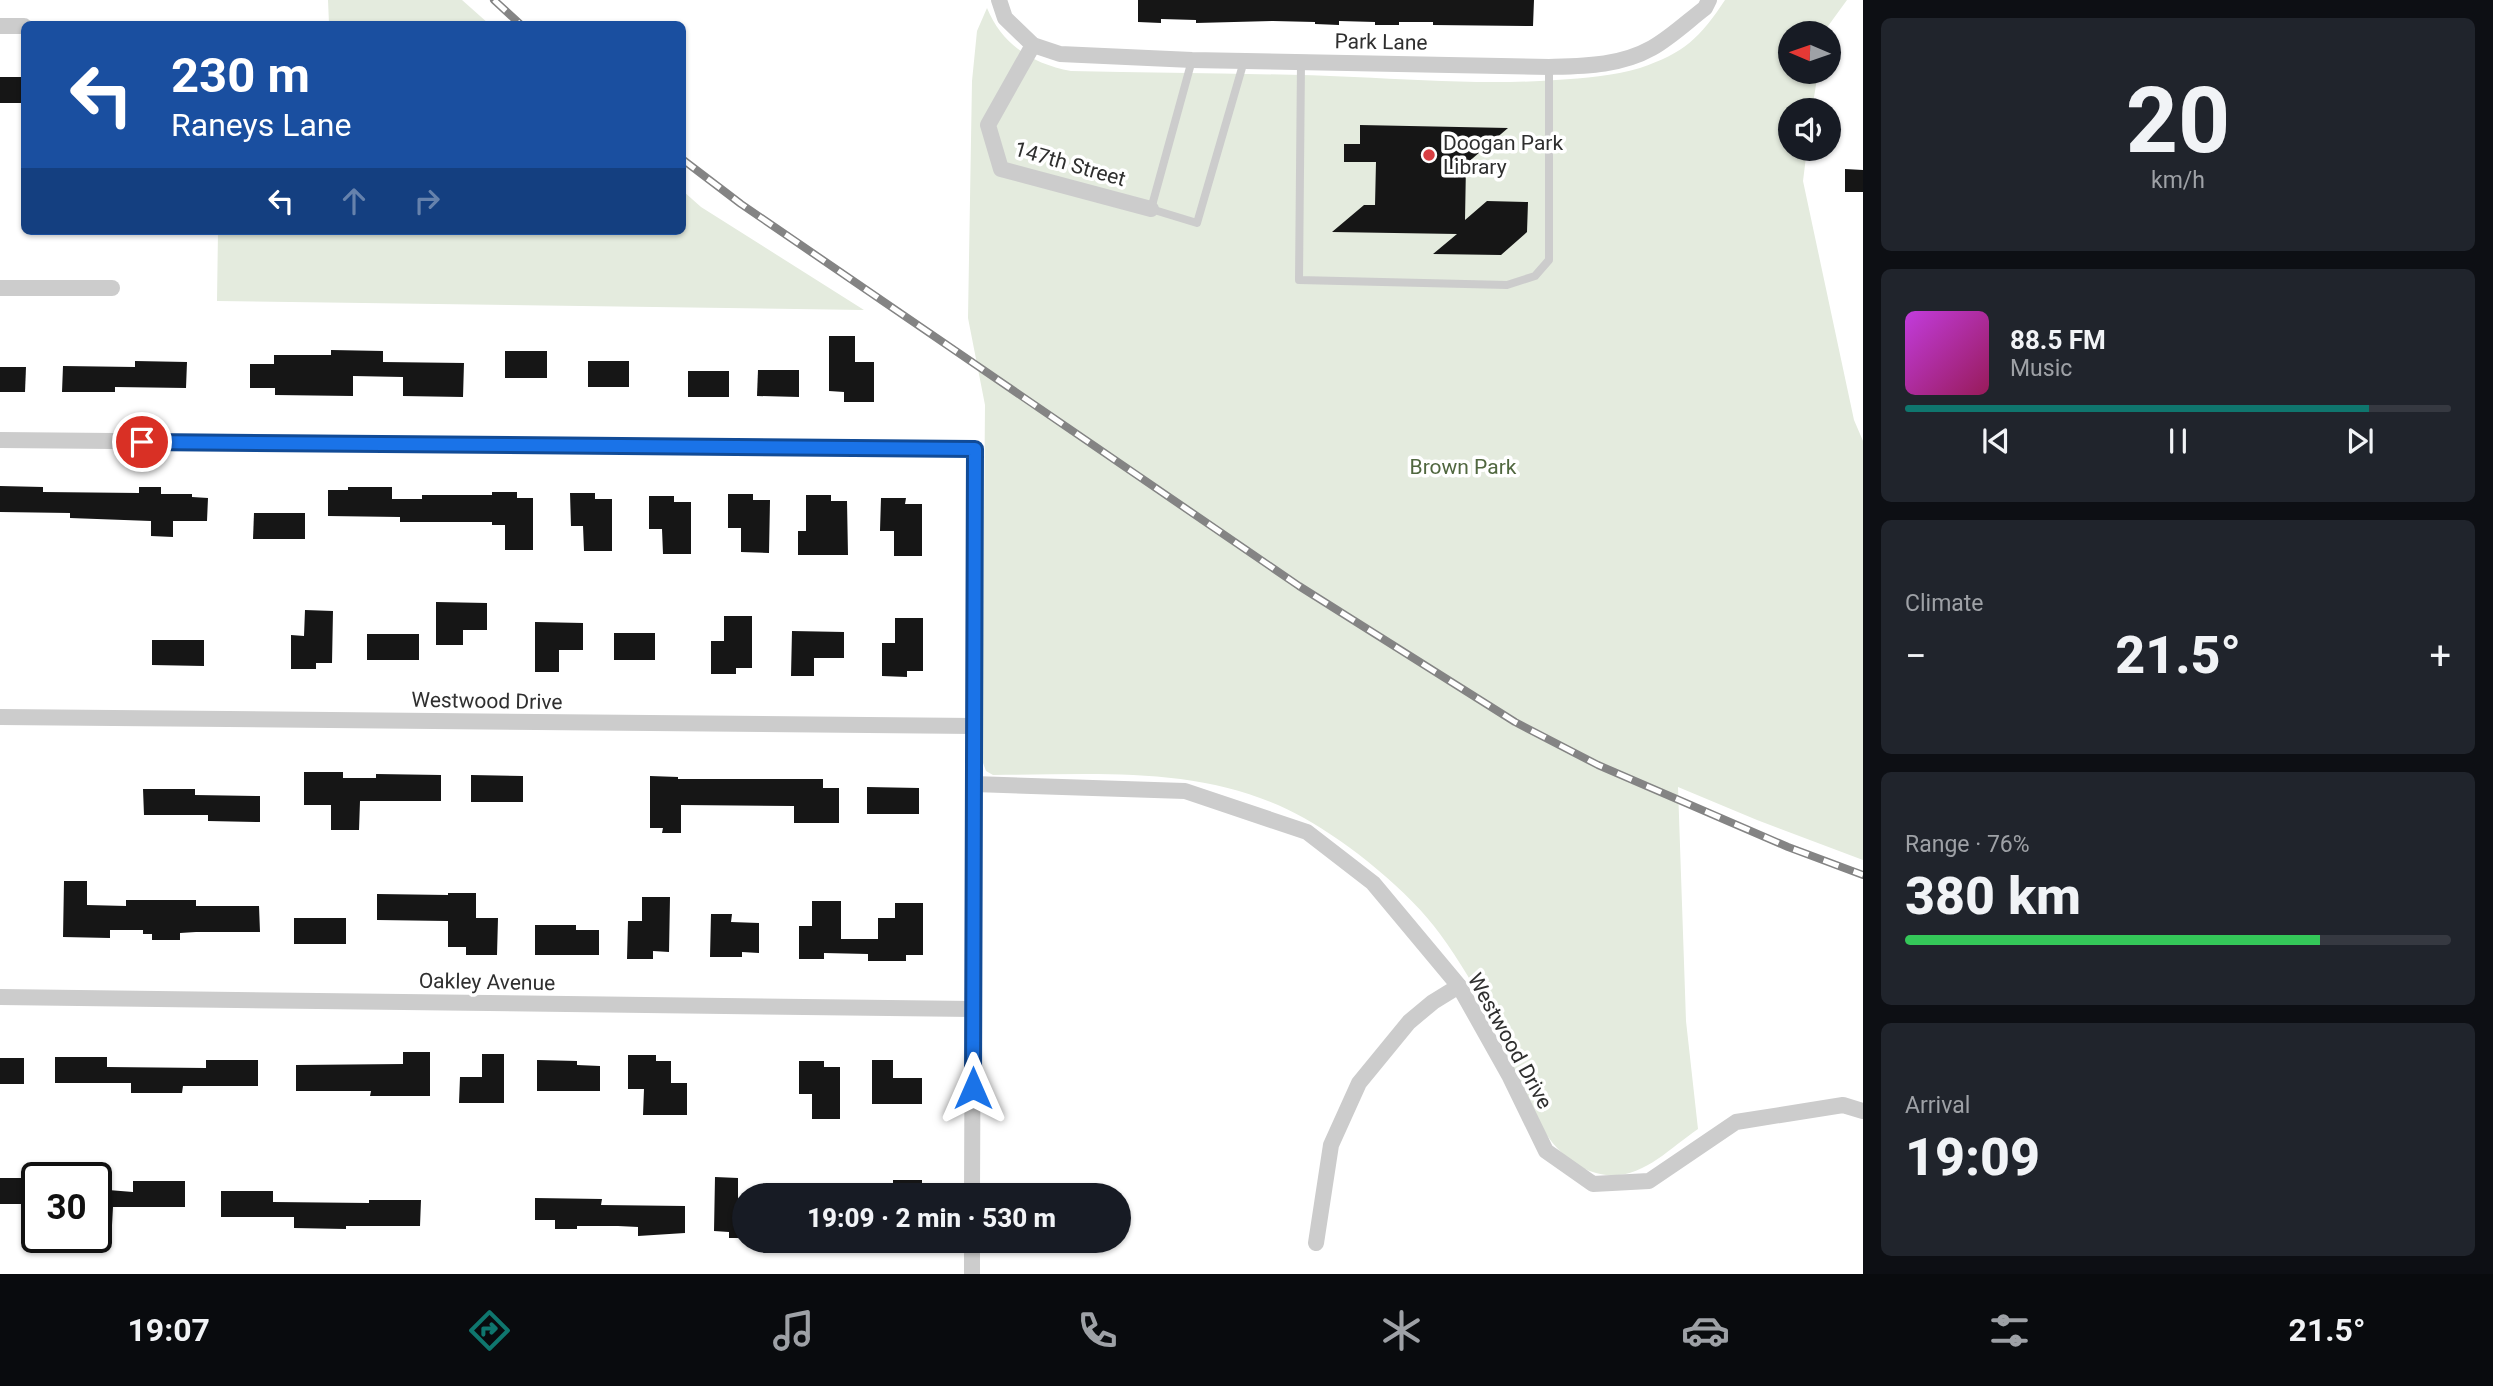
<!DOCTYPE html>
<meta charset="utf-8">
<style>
body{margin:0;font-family:Roboto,sans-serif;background:#20242c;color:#f1f3f6;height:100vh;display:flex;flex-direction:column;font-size:26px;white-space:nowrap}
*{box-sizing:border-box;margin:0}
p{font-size:23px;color:#9ea1a6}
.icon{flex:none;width:38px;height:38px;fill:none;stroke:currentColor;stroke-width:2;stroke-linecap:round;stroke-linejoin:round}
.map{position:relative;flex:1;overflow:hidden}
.panel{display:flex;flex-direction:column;gap:18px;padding:18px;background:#0d0f14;width:630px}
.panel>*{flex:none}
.guide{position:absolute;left:21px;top:21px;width:665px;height:214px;border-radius:10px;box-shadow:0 2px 5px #0004;background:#1a4fa0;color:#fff;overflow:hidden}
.needle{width:46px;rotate:272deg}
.fabs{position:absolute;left:1778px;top:21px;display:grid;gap:14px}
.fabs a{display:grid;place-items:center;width:63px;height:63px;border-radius:50%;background:#171b24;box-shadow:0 2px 5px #0004;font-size:35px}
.speed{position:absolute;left:21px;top:1162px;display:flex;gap:14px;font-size:35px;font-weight:700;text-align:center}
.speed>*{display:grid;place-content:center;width:91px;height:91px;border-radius:50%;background:#171b24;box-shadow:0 2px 5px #0004;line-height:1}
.speed .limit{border:4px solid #111;border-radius:10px;background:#fff;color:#111}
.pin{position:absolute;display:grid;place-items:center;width:60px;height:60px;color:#fff;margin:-30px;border:4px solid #fff;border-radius:50%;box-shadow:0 2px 7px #0007}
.me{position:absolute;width:77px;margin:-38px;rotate:0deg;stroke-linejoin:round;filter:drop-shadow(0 0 5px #0008)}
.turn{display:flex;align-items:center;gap:24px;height:147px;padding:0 35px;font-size:32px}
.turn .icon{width:91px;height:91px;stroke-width:2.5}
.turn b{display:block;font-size:49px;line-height:60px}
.lanes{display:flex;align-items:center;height:66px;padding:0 35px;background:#0003;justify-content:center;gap:35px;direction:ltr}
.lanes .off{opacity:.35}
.big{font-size:52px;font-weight:800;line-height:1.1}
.panel .widget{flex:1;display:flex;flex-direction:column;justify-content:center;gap:10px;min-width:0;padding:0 24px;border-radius:10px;background:#20242c}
.panel .dial{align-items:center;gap:0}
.dial b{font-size:91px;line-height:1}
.song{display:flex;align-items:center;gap:21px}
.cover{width:84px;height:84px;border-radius:10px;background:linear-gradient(135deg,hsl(290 70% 55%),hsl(330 70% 35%))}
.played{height:7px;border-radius:4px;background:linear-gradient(90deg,#0f766e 85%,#363941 85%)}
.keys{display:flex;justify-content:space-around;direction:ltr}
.heat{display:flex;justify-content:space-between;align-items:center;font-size:38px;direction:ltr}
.charge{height:10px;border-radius:5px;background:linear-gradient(90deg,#34c759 76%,#363941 0)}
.trip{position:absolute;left:732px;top:1183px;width:399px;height:70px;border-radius:35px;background:#171b24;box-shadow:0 2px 5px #0004;font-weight:800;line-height:70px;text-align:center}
.tabs{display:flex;height:112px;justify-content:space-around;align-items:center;background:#090b0e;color:#9ea1a6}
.tabs .icon{width:49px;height:49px}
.tabs .on{color:#0f766e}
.tabs b{font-size:32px;color:#f1f3f6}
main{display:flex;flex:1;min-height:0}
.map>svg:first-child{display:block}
.green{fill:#e4ebde}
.building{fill:#161616}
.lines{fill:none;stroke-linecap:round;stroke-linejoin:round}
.lane{stroke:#ccc;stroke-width:8}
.street{stroke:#ccc;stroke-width:16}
.rail-casing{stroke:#848484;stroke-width:8}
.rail{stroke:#fff;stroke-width:5;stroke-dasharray:16;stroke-linecap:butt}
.route-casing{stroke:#114b97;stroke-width:18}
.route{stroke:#1a73e8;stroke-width:12}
.poi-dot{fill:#d83f43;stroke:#fff;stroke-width:2.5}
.labels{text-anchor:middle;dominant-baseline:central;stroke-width:7;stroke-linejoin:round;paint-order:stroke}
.street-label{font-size:21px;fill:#2f2f2f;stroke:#fff}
.poi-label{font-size:21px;fill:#2f2f2f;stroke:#fff;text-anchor:start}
.park-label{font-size:21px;fill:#50673f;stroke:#fff}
</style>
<main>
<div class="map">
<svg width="1863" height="1274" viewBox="0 0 1863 1274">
<rect width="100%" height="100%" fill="#fff"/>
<g class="green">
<path d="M328,0h134l27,24h-160z"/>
<path d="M1725,0h122l-24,33h-33v39h28l-6,38h-22v39h17l-4,32 51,239 9,21v419l-106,-40 -79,-33 8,234 12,108c-31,21 -61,56 -102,44 -58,-16 -79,-101 -102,-148 -15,-32 -33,-62 -54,-91 -30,-42 -91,-91 -136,-116 -97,-54 -204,-43 -311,-43l-7,-4 -4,-11 3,-355 -17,-87 4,-237 5,-50 10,-23c15,37 46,56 84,63 94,2 188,2 283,6 67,3 135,8 202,3 29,-2 57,-4 84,-12 44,-15 60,-30 85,-68z"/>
<path d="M683,191l18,16 163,103 -647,-9 1,-70h464z"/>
</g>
<g class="building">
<path d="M1138,0h396l-1,26 -100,-1v-3h-34v3h-24v-3l-36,-1v4l-24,-1v-2l-42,-1 -77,2v-3l-35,-1v4l-23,-1z"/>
<rect x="0" y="77" width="24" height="26"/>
<path d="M1360,125l148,3 -42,36 -1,56 22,-19 41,1 -1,30 -26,23 -68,-1 24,-20 -125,-2 32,-27h11l1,-43h-32v-18h16z"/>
<path d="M1845,169l18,1v22h-18z"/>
<path d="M829,336h26v26h19v40h-30v-10l-15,-1z"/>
<path d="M331,350l52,1v11l81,1 -1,34 -60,-1v-19l-50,-1v20l-78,-1v-7h-25v-24h24v-9h57z"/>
<rect x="505" y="351" width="42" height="27"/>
<path d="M135,361l52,1 -1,26 -71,-1v5h-53l1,-26 72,1z"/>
<rect x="588" y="361" width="41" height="26"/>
<path d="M0,367h26l-1,25h-25z"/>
<path d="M758,370h41v27l-42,-1z"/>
<rect x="688" y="371" width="41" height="26"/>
<path d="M0,486l43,1v5l96,1v-6h22v7h31v3l16,1 -1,23h-34v16l-22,-1v-15l-81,-3v-5l-70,-1z"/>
<path d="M348,487h44v12h30v-4h70v-3h25v6h16v52h-28v-25h-13v-3h-92v-5l-72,-1v-26h20z"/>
<path d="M570,493h25v6h17v52h-28l-1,-25h-12z"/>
<path d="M728,494h25v6h17l-1,53 -28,-1v-24h-13z"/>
<path d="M806,495h25v6h16l1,54h-50v-24h8z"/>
<path d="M649,496h25v6h17v52h-28l-1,-25h-13z"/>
<path d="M881,498h25l-1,6h17v52h-28v-25h-14z"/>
<path d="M254,513h51v26h-52z"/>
<path d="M436,602l51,1v27h-24v15h-27z"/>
<path d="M305,610l28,1 -1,52h-16v6h-25v-34l13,1z"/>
<path d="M724,616h28v52h-16v6h-25v-33h13z"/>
<path d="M895,618h28v53h-16v6l-25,-1v-33h13z"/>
<path d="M535,622l48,1v27h-24v22h-24z"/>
<path d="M792,631l52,1v26h-30v18h-23z"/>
<rect x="614" y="633" width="41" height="27"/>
<rect x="367" y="634" width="52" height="26"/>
<path d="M152,640h52v26l-52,-1z"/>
<path d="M304,772h39v6h33v-4l65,1v26h-81l-1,29h-28v-25h-27z"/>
<path d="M471,775l52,1v26h-52z"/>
<path d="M650,776l28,1v2h145v9h16v35h-45v-17l-113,-1v28h-19l1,-5h-13z"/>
<path d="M867,787l52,1v26h-52z"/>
<path d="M143,789h52v6l65,1v26l-52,-1v-6h-64z"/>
<path d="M64,881h23v24l39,1v-6h70v6h63l1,26h-64l-16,1v7h-28v-6h-9v-4h-33v8l-47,-1z"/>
<path d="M448,893h28v25h22l-1,37h-31v-8h-18v-26l-71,-1v-26l71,1z"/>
<path d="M642,897h28l-1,55 -16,-1v8h-26l1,-38h14z"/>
<path d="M812,901h29v38h37v-21h17v-15h28v52h-17v6h-38v-7l-44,-1v6h-25v-33h13z"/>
<path d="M711,914h21l-1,8 28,1v30l-17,-1v5h-32z"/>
<rect x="294" y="918" width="52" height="26"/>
<path d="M535,925h41v5h23v25h-64z"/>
<path d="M403,1052h27v44h-60l1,-5h-75v-26l107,-1z"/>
<path d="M482,1054h22v49h-45l1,-26h22z"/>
<path d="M628,1055h28v6h15v22h16v32h-44l1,-26h-16z"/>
<path d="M55,1057h52v10l99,1v-8h52v26h-75l-1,7h-51v-10h-76z"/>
<rect x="0" y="1058" width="24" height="26"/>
<path d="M537,1060l40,1v4l23,1v25h-63z"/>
<path d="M872,1060h21v18h29v26h-50z"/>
<path d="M799,1061h25v6h16v52h-28v-25h-13z"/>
<path d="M715,1177l23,1v24h6v36h-15v-6l-15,-1z"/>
<rect x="0" y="1178" width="27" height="26"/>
<rect x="893" y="1180" width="29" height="15"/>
<path d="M133,1181h52v26h-72l-1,18 -16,-1v-35l37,3z"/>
<path d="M221,1191h52v11l96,1v-3h52l-1,26h-74v3l-52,-1v-11h-73z"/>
<path d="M535,1198l67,1 -1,6 84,1v27l-47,3v-9l-20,-1h-41v3h-22v-9h-20z"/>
</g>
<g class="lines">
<g class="lane">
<path d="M1192,60l-41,149 46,14 47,-162"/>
<path d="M1301,62l-2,218 208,5 28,-9 14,-16v-193"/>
</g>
<g class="street">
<path d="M999,0l6,18 28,27 27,9 132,6 357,7c35,-1 71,-1 103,-19 18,-10 36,-27 53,-40l4,-8"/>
<path d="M0,26h24"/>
<path d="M1033,45l-45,80 13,44 150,40"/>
<path d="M0,288h112"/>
<path d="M0,440l975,9 -3,746"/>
<path d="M0,717l974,9"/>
<path d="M974,784l211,7 122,41 66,51 86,103 50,89 37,76 47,33 56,-3 87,-59 107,-17 20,6"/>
<path d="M0,997l973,12"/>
<path d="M1316,1243l15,-98 28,-62 50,-61 24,-20 26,-16"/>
<path d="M972,1274v-33"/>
</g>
<g class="rail-casing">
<g id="rail">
<path d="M494,0l26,24"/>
<path d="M682,159l59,45 558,382 216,136 83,43 190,82 75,28"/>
</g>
</g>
<use href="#rail" class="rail"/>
</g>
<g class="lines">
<g class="route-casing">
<path id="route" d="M142,442l833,7 -2,639"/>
</g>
<use href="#route" class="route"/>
</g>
<circle class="poi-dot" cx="1429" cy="155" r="7"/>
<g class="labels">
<g class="street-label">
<text transform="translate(1381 42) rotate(1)">Park Lane</text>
<text transform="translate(1070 164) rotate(16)">147th Street</text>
<text transform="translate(487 701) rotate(1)">Westwood Drive</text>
<text transform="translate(487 982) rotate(1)">Oakley Avenue</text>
<text transform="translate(1510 1041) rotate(61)">Westwood Drive</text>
</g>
<g class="poi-label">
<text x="1443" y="143">Doogan Park<tspan x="1443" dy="24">Library</tspan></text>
</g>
<g class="park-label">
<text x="1463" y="467">Brown Park</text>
</g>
</g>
</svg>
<div class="fabs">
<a><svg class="needle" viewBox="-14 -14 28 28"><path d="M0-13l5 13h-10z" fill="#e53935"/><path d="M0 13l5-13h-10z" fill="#9ea1a6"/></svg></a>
<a><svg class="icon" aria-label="sound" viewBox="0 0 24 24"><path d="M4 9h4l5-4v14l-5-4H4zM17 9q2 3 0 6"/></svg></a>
</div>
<div class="speed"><div class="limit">30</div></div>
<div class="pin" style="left:142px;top:442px;background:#d93025"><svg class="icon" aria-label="arrive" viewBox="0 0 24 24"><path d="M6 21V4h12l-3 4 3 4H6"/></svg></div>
<svg class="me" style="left:973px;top:1088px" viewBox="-20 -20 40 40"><path d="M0-17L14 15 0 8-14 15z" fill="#1a73e8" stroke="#fff" stroke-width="4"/></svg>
<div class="trip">19:09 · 2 min · 530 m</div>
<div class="guide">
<div class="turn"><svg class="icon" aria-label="left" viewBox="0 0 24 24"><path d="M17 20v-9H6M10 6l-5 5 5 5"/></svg><div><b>230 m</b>Raneys Lane</div></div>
<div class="lanes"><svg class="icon" aria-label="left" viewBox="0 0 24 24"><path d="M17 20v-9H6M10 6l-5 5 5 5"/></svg><svg class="icon off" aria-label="ahead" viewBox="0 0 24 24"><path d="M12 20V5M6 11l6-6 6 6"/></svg><svg class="icon off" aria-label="right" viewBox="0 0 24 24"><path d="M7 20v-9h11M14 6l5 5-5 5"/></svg></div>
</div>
</div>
<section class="panel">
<div class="widget dial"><b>20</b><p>km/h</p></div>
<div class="widget">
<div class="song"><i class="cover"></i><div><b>88.5 FM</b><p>Music</p></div></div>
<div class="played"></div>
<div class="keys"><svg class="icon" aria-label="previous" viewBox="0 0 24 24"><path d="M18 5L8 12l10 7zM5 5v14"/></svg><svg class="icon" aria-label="pause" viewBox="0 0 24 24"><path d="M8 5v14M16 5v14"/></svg><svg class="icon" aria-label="next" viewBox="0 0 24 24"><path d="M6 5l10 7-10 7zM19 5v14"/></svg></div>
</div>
<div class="widget"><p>Climate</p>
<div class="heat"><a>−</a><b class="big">21.5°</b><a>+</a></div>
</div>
<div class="widget"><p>Range · 76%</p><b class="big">380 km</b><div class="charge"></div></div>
<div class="widget"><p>Arrival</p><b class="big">19:09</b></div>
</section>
</main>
<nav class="tabs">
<b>19:07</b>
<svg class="icon on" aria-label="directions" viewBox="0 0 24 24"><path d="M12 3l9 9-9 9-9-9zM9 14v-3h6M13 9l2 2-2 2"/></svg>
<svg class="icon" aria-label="music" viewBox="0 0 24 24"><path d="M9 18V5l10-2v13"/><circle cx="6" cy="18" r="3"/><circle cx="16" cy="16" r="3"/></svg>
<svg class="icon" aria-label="phone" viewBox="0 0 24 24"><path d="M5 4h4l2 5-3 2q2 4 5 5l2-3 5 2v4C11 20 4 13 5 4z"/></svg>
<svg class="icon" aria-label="climate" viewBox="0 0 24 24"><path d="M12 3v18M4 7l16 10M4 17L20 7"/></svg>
<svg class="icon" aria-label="car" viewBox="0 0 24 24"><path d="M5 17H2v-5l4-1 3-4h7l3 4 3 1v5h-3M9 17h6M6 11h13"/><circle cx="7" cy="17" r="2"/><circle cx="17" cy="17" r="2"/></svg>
<svg class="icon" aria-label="filters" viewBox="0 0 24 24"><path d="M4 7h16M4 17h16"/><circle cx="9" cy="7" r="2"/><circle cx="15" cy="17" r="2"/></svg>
<b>21.5°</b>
</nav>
